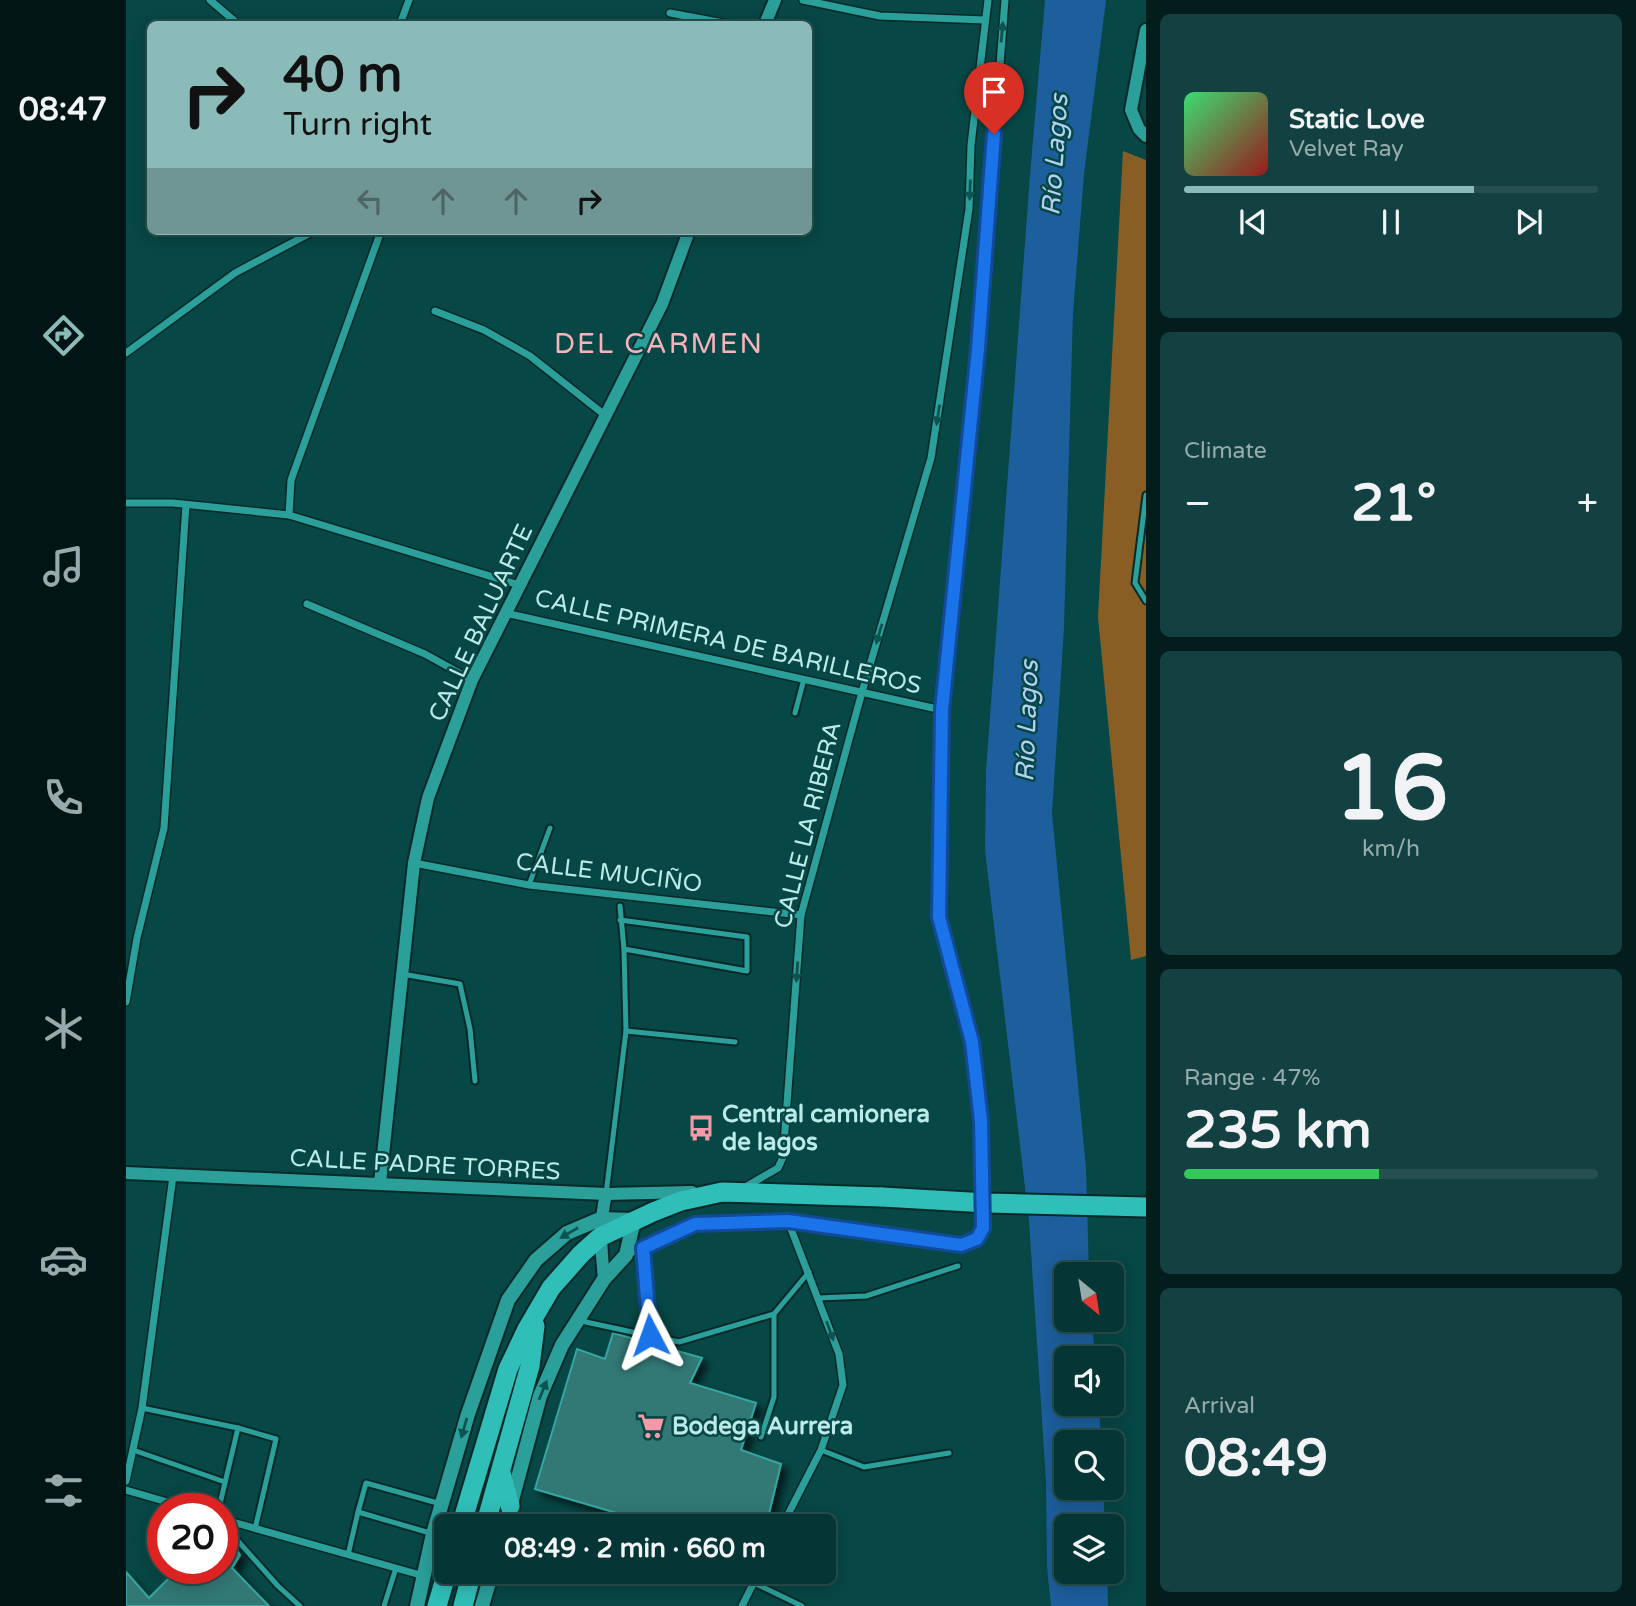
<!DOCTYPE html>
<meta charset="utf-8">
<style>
body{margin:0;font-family:"Varela Round",sans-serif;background:#134040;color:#f1f3f6;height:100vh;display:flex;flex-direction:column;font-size:26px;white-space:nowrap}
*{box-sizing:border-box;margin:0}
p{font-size:23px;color:#97abac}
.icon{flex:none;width:38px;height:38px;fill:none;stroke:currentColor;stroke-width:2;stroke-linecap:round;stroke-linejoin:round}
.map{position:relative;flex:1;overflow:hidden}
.details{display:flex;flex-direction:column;gap:14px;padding:14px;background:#031d1d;width:490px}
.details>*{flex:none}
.hud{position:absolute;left:21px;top:21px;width:665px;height:214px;border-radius:10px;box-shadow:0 4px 18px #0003,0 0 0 2px #26504f;background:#8bbbb9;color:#111;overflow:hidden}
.needle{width:46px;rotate:150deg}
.buttons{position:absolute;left:928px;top:1262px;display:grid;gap:14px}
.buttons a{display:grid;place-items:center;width:70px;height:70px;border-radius:10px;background:#053534;box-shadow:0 4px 18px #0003,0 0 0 2px #26504f;font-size:35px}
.speed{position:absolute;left:21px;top:1493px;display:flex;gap:14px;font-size:35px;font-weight:700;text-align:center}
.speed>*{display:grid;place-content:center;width:91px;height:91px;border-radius:50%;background:#053534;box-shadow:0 4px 18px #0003,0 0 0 2px #26504f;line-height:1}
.speed .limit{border:10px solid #d22;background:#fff;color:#111}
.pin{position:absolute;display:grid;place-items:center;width:60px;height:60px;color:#fff;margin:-72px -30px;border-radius:50% 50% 50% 0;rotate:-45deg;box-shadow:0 0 7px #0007}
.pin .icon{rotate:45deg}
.me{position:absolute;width:77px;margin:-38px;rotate:356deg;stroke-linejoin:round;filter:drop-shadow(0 0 5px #0008)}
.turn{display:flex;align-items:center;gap:24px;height:147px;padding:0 21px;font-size:32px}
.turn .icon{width:91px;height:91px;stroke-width:2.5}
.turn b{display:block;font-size:49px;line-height:60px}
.lanes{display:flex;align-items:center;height:66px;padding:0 21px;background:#0003;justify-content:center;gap:35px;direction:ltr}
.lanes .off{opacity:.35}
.big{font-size:52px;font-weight:700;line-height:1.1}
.details .tile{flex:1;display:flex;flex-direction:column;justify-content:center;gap:10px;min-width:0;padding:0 24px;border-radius:10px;background:#134040}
.details .dial{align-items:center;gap:0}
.dial b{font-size:91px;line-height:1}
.song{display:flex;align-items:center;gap:21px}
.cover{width:84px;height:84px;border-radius:10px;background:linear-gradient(135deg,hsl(140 70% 55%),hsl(0 70% 35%))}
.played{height:7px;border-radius:4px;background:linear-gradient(90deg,#8bbbb9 70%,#26504f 70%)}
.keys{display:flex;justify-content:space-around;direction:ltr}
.heat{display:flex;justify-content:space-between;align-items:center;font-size:38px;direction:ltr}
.charge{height:10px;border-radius:5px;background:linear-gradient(90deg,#34c759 47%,#26504f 0)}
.trip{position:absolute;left:308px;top:1514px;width:402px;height:70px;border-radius:10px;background:#053534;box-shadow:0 4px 18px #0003,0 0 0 2px #26504f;font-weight:700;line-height:70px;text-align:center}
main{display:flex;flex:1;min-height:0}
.tabs{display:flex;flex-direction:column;width:126px;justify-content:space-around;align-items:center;background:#021515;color:#97abac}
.tabs .icon{width:49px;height:49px}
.tabs .active{color:#8bbbb9}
.tabs b{font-size:32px;color:#f1f3f6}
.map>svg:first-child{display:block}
.green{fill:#885e25}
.water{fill:#1d5e9c}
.building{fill:#307875;stroke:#35a6a1;stroke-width:2;filter:url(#shadow)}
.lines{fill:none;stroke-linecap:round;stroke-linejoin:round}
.service-casing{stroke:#072a29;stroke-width:9}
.minor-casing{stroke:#072a29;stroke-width:10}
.tertiary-casing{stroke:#072a29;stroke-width:16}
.secondary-casing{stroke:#072a29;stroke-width:18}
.trunk-casing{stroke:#072a29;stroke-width:23}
.service{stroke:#2b9f9a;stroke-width:5}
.minor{stroke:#2b9f9a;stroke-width:7}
.tertiary{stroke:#2b9f9a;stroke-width:12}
.secondary{stroke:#2b9f9a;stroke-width:14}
.trunk{stroke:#30beb8;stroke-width:19}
.trunk-bridge-casing{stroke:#072a29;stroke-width:23;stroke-linecap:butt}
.trunk-bridge{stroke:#30beb8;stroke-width:19}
.oneway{fill:#0c5452}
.route-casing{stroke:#114b97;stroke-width:18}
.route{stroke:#1a73e8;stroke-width:12}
.labels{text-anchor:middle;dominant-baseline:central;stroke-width:5;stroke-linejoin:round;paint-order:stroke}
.street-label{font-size:24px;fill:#bbebe8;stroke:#074745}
.poi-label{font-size:24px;font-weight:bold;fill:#bbebe8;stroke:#074745;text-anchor:start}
.water-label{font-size:26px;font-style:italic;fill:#b2d1f4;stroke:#074745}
.quarter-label{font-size:28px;letter-spacing:2px;fill:#f8b3bb;stroke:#074745}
</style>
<main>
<nav class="tabs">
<b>08:47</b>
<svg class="icon active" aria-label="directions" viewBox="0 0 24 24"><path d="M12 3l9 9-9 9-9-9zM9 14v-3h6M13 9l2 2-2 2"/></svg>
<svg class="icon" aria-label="music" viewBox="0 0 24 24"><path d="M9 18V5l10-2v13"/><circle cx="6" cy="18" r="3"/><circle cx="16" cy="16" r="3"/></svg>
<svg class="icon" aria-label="phone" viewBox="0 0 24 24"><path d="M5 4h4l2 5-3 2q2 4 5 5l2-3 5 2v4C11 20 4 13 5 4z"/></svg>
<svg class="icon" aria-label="climate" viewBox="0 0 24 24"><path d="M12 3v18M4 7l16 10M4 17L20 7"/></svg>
<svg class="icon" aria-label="car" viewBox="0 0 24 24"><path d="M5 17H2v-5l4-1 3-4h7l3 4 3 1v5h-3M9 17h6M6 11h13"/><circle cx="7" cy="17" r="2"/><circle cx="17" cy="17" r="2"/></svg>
<svg class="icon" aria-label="filters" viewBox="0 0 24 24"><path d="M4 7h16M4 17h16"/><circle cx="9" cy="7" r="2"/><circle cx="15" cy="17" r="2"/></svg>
</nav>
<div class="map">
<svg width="1020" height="1606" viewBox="0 0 1020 1606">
<defs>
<filter id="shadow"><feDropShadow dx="6" dy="6" stdDeviation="3.5" flood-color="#0009"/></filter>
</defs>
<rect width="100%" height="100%" fill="#074745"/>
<path class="green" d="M997,151l23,9v796l-15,4 -33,-343z"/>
<path class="water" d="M919,0h61l-22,174 -11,139 -9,315 -12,185 34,355 3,106h-23v46h26l3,38h-29v46h33l2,38h-35v46h37l2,38h-39v46h41l1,34h-57l-4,-39 -1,-86 -17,-260 -44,-371 1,-79 44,-596z"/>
<g class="building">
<path d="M487,1333l89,25 -12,25 66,20 -15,47 40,14 -15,62h-105l-126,-37 42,-140 28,10z"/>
<path d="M106,1543l8,12 -8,13 37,38h-143v-34l23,26 30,-30h43v-19z"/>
</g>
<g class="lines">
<g class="service-casing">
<g id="service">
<path d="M1020,495l-11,88 11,18"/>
<path d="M669,713l9,-34"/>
<path d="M403,885l21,-57"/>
<path d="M494,906l4,43 123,22v-34l-127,-17"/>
<path d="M276,974l58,10 10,45 5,52"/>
<path d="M500,1031l109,11"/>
<path d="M480,1194l20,-163 -2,-82"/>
<path d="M517,1248l7,87"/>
<path d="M692,1298l48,-2 92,-30"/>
<path d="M455,1321l98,21 95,-28"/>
<path d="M16,1408l96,20"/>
<path d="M635,1437l13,-40v-83l35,-42"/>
<path d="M7,1450l92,32"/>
<path d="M695,1450l43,17 85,-14"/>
<path d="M93,1508l19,-80 38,11 -21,90"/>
<path d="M96,1523l56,63 22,20"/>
<path d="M304,1533l-72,-21 8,-29 75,21"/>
<path d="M222,1555l10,-43"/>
<path d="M628,1583l48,23"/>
<path d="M258,1606l12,-38"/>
</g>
</g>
<g class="minor-casing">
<g id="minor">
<path d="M84,0l28,24"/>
<path d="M677,0l77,16 105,4"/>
<path d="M544,13l59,11"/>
<path d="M274,24l9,-24"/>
<path d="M309,311l49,19 46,26 76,60"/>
<path d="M0,353l109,-80 79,-42"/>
<path d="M0,503h47l116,12 230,70"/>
<path d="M163,515l2,-35 90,-249"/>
<path d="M181,604l118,50 47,26"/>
<path d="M379,613l437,97"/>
<path d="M288,863l115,22 272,30"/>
<path d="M0,1002l11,-64 27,-110 22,-323"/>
<path d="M621,1186l31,-18 5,-11 18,-242 61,-223 69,-234 38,-249 2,-64 17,-145"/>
<path d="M500,1255l69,-31 93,-3 173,24 16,-6 6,-11 -2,-107 -9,-79 -33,-125 3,-207 36,-361 27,-349"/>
<path d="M0,1481l16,-73 31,-232"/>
<path d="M0,1490l62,18"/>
<path d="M96,1519l202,57"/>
<path d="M656,1526l39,-76 22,-65 -4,-31 -51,-133"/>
<path d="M616,1606l17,-34"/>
</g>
</g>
<g class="tertiary-casing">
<g id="tertiary">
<path d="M639,24l10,-24"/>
<path d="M1020,30l-15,80 8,19 7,7"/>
<path d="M0,1173l480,21 86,-2"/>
<path d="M254,1183l34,-320 14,-65 44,-118 190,-376 27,-73"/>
<path d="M478,1279c-3,-32 -5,-54 2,-85"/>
</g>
</g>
<g class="secondary-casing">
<g id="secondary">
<path d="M291,1606l16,-72 35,-120 40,-114 28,-40 31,-27 33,-14 34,1 -8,35 -22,24 -42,66 -22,51 -35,130"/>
<path d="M356,1606l10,-34"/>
</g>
</g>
<g class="trunk-casing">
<g id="trunk">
<path d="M375,1473l9,33"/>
<path d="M335,1526l47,-157 19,-40 24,-41 30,-34 19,-17 53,-25 28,-11 41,-9 160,5"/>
<path d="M359,1526l45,-160 5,-40"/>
<path d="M311,1606l10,-34"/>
<path d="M337,1606l9,-34"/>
</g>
</g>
<use href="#service" class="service"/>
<use href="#minor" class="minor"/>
<use href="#tertiary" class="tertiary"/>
<use href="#secondary" class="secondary"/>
<use href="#trunk" class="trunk"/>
<g class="trunk-bridge-casing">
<path id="trunk-bridge" d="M756,1197l105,6 159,4"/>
</g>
<use href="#trunk-bridge" class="trunk-bridge"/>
</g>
<defs><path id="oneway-solid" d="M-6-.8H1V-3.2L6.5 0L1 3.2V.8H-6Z" transform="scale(1.75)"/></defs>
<g class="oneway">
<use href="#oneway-solid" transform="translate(876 32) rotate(-85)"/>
<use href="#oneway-solid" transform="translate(844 190) rotate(92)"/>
<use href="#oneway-solid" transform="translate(812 415) rotate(99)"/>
<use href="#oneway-solid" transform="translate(753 634) rotate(107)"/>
<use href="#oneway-solid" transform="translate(671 972) rotate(94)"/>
<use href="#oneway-solid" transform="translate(443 1233) rotate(150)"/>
<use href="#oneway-solid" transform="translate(704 1331) rotate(70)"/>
<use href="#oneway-solid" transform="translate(417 1390) rotate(-68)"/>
<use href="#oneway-solid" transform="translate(338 1428) rotate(106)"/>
</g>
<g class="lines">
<g class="route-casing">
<path id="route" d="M524,1335l-7,-87 52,-24 93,-3 173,24 16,-6 6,-11 -2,-107 -9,-79 -33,-125 3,-207 36,-361 16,-215"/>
</g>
<use href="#route" class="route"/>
</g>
<defs>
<g id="bus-bare" transform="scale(2.1)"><path d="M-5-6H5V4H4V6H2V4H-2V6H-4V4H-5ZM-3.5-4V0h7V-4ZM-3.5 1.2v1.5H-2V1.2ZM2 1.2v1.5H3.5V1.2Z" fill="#f49aa6" stroke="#074745" stroke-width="2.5" paint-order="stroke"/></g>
<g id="supermarket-bare" transform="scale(2.1)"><path d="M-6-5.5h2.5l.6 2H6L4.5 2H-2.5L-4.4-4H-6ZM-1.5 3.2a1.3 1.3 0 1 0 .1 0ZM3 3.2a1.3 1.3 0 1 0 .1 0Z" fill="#f49aa6" stroke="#074745" stroke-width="2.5" paint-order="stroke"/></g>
</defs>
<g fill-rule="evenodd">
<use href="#bus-bare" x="575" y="1128"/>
<use href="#supermarket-bare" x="525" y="1426"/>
</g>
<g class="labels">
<g class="street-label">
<text transform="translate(355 623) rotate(-65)">CALLE BALUARTE</text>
<text transform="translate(602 642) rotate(13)">CALLE PRIMERA DE BARILLEROS</text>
<text transform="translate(682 825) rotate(-76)">CALLE LA RIBERA</text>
<text transform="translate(483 873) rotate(7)">CALLE MUCIÑO</text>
<text transform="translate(299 1165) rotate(3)">CALLE PADRE TORRES</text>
</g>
<g class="poi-label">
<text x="596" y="1114">Central camionera<tspan x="596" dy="28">de lagos</tspan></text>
<text x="546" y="1426">Bodega Aurrera</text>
</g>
<g class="water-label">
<text transform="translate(929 155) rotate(-86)">Río Lagos</text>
<text transform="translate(901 721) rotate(-88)">Río Lagos</text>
</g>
<g class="quarter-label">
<text x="533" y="344">DEL CARMEN</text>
</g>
</g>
</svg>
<div class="buttons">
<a><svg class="needle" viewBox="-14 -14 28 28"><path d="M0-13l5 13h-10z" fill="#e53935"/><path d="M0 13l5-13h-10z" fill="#97abac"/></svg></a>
<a><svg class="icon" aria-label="sound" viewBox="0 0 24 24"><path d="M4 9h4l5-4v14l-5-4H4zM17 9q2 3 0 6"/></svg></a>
<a><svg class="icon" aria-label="search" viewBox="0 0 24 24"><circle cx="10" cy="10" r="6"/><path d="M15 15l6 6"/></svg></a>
<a><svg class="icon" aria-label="layers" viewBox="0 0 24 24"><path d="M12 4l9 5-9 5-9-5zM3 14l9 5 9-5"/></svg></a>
</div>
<div class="speed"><div class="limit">20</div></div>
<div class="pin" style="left:868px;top:134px;background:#d93025"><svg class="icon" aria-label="arrive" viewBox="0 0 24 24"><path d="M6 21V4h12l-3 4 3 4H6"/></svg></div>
<svg class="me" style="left:524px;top:1335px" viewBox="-20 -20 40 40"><path d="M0-17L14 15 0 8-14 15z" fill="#1a73e8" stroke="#fff" stroke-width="4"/></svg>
<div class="trip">08:49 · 2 min · 660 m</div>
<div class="hud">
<div class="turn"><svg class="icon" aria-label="right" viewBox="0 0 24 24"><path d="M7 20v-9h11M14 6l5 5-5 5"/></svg><div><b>40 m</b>Turn right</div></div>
<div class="lanes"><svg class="icon off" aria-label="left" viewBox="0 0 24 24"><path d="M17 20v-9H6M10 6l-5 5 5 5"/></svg><svg class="icon off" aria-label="ahead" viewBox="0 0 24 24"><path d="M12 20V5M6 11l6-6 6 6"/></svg><svg class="icon off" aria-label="ahead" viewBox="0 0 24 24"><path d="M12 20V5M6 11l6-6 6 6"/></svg><svg class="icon" aria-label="right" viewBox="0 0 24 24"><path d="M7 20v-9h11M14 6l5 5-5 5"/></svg></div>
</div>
</div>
<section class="details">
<div class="tile">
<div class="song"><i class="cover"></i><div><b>Static Love</b><p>Velvet Ray</p></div></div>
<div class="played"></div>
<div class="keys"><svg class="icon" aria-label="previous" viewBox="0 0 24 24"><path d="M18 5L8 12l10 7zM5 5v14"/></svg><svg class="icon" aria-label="pause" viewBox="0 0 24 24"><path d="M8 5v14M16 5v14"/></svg><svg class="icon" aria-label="next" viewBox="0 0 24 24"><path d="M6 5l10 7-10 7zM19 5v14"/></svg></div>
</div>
<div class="tile"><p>Climate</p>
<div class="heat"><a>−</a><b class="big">21°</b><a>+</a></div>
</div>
<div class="tile dial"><b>16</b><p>km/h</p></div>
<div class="tile"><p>Range · 47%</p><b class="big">235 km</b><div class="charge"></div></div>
<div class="tile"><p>Arrival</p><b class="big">08:49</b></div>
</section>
</main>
